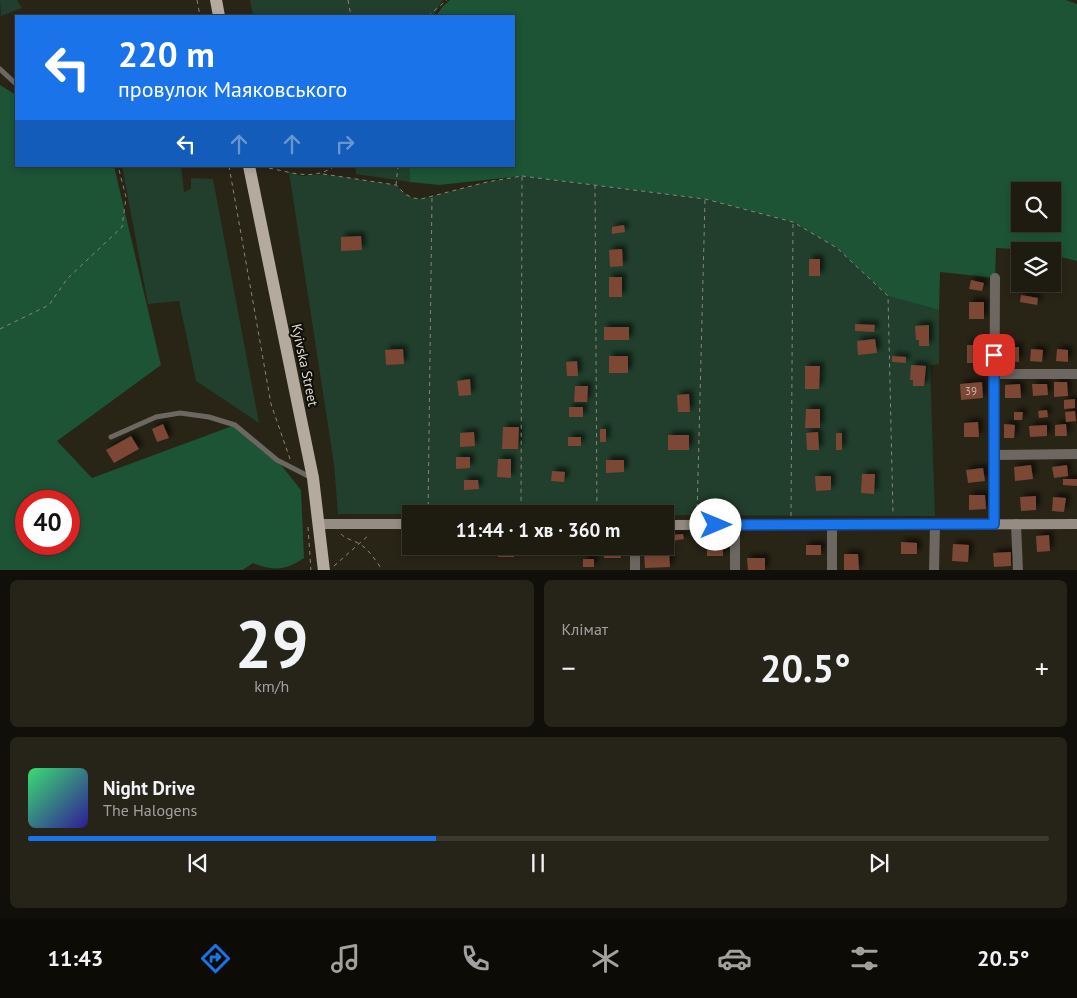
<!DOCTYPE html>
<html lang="uk">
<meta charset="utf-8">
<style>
body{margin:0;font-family:"PT Sans",sans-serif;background:#262419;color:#f1f3f6;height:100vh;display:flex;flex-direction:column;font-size:19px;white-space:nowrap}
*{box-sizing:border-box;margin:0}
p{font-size:16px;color:#a1a19f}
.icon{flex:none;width:28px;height:28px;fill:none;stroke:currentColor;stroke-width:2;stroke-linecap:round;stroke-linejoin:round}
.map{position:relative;height:570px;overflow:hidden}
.sheet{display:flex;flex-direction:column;gap:10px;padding:10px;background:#100f09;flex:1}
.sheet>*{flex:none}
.top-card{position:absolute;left:15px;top:15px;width:500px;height:152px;border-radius:0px;box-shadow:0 2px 8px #0003,0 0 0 1px #3c3930;background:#1a73e8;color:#fff;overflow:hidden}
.controls{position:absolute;left:1011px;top:182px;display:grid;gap:10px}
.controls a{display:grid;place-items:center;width:50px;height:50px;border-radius:0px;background:#1e1b10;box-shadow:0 2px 8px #0003,0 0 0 1px #3c3930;font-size:25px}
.speed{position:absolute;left:15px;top:490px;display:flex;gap:10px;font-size:25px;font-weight:700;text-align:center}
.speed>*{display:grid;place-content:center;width:65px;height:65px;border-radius:50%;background:#1e1b10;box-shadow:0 2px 8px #0003,0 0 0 1px #3c3930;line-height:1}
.speed .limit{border:8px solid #d22;background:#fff;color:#111}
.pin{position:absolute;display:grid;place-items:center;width:42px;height:42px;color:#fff;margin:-21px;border-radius:10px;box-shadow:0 2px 8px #0006}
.me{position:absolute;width:55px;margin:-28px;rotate:90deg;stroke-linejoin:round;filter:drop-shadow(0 0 4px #0008)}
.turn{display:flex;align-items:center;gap:18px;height:105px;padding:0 20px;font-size:22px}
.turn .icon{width:65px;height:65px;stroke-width:2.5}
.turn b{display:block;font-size:35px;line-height:42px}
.lanes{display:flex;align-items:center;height:48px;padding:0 20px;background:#0003;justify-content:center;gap:25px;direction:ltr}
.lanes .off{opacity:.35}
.big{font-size:38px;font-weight:800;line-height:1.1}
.sheet .card{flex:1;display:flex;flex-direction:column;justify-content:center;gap:8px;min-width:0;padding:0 18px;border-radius:8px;background:#262419}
.sheet .dial{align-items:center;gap:0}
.dial b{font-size:65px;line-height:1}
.song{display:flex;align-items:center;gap:15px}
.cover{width:60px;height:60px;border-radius:8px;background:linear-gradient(135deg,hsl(140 70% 55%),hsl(250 70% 35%))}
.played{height:5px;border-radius:2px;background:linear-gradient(90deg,#1a73e8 40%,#3c3930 40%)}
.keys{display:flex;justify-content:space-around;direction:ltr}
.heat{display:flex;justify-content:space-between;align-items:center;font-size:28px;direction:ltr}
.sheet .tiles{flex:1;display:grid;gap:10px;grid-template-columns:1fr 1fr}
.card:last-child{grid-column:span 2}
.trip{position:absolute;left:402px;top:505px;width:272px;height:50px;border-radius:0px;background:#1e1b10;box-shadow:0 2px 8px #0003,0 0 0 1px #3c3930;font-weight:800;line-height:50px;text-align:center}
.menu{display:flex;height:80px;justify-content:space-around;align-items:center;background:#0c0b06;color:#a1a19f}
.menu .icon{width:35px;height:35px}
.menu .on{color:#1a73e8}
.menu b{font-size:22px;color:#f1f3f6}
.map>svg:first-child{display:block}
.green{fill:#213f2c}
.forest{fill:#1c5435;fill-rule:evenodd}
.building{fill:#7c4636;filter:url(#shadow)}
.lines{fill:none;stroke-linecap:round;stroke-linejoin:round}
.path{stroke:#89857a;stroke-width:1;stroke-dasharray:4 4;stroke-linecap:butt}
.lane{stroke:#6c6761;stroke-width:5}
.street{stroke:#6c6761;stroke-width:10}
.secondary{stroke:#958d84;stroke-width:10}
.primary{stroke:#b5aa9e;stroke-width:12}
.route-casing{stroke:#114b97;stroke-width:12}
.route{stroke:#1a73e8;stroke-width:9}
.labels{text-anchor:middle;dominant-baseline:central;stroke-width:4;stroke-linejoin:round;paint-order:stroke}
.number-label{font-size:11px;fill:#c6b6ac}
.street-label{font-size:14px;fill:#dfdcd3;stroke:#0f0d08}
</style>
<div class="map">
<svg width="1077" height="571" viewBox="0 0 1077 571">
<defs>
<filter id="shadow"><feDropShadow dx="4" dy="-4" stdDeviation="2.5" flood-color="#0009"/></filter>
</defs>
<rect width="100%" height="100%" fill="#282416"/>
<g class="green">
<path d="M0,0h17l5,8 -21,8z"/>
<path d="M250,0h193l-10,16h-180z"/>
<path d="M122,166h59l3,26 7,-3v-11l22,1 46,244 -63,-42 -17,-80 -31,3z"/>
<path d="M355,166h54l1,16 -54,-8z"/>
<path d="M289,172l13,4 21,-2 73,11 9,9 8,4 8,1 66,-17 35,-6 183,23 88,23 44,26 51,48 51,14v54l-9,1 5,151 -597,-2 -4,-50z"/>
</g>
<g class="forest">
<path d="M450,0h616l11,4v257l-24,-6 -1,-4 -56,-3 -1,30 -55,-6 -1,38 -51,-14 -51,-48 -44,-26 -88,-23 -183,-23 -83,9 -29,-3 -1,-16h105v-150h-78l7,-10zM1020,191h32v33h-32z"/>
<path d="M0,85l16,10v71h98l47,199 -104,76 35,37 143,-53 42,35 24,30 3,68c-19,13 -30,13 -51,5l-12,8 -241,-1zM26,501h43v43h-43z"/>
</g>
<g class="building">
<path d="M624,225l1,7 -13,2v-7z"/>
<path d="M361,236l1,14 -21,1v-14z"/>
<path d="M622,249l1,17 -13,1 -1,-17z"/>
<rect x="809" y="259" width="11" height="17"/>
<path d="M1015,273l5,1v10h11l-2,9 -17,-2z"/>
<rect x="609" y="277" width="13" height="20"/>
<path d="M971,280l13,3 -2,8 -13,-2z"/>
<path d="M1021,295l17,3 -1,7 -17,-3z"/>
<rect x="969" y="302" width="15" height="17"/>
<path d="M855,324l20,1 -1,7 -19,-1z"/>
<path d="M929,325v21h-10v-6h-3l-1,-14z"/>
<rect x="604" y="327" width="25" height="13"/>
<path d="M875,339l2,14 -19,2 -1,-14z"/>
<rect x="967" y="345" width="17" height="18"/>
<path d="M1007,347h12v15l-12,-1z"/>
<path d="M403,349l1,15 -18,1 -1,-15z"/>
<path d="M1031,349l12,1 -1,12 -12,-1z"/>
<path d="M1057,349l11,1v12l-12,-1z"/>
<rect x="609" y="356" width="19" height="17"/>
<path d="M892,356l14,1v6l-14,-1z"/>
<path d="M577,361l1,15h-11l-1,-14z"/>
<path d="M911,365l15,1 -2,20h-11v-6h-3z"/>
<path d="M805,366h15l-1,23h-14z"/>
<path d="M470,379l1,16 -12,1 -2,-15z"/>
<path d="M982,382l1,16 -22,2 -1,-16z"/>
<path d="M1054,382h13l1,14 -14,1z"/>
<path d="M1020,384l1,14h-16v-13z"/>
<path d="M1032,384h15l1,11 -15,1z"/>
<path d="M575,386h13l-1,16h-13z"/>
<path d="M689,394l1,18h-12l-1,-17z"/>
<path d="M1075,399v9l-11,1v-9z"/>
<rect x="569" y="407" width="14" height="10"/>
<path d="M806,409h14v19h-15z"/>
<path d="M1047,410l1,7 -9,1 -1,-7z"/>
<path d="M1075,411l1,10 -10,1 -1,-10z"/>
<path d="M1014,412h9l-1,8h-8z"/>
<path d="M978,422l1,15h-15v-14z"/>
<path d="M163,424l6,14 -12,4 -5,-13z"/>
<path d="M1004,424l11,1 -1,13h-10z"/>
<path d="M1066,424l1,12h-12v-11z"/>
<path d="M1047,425v11l-17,1 -1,-11z"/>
<path d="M503,427h16l-1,22h-16z"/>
<rect x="600" y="429" width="6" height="13"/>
<path d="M474,432l1,14 -15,1v-14z"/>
<path d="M818,432l1,18h-12l-1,-17z"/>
<rect x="836" y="433" width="6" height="17"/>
<rect x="668" y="435" width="21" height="15"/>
<path d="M131,436l8,13 -25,14 -8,-13z"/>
<rect x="568" y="437" width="13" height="9"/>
<path d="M456,457h14v11l-14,1z"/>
<path d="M498,459h13v19l-14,-1z"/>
<path d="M606,460h18v12l-18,1z"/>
<path d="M1031,465l2,14 -18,2 -1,-14z"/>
<path d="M1067,465l1,11 -14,2 -2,-11z"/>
<path d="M983,468l2,13 -17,2 -2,-13z"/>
<path d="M552,471l13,1 -1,10 -13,-1z"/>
<path d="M862,474h13l-1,20 -13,-1z"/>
<path d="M815,476h16v14l-15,1z"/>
<path d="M1063,479h14v7l-14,-1z"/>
<path d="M464,480h14l1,9 -15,1z"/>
<path d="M969,495h16l1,14 -17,1z"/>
<path d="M1036,496v14l-15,1 -1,-14z"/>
<path d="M1053,497l13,1 -2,14 -12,-1z"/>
<path d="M683,534l1,5 -12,2 -1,-6z"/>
<path d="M1049,535l1,16 -13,1 -1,-16z"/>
<rect x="707" y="540" width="16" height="16"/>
<path d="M901,542l16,1v11h-16z"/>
<path d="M953,544l16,1 -1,17 -16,-1z"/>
<rect x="806" y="545" width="15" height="10"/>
<path d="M499,546h15v11h-16z"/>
<path d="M604,546h16l1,12h-17z"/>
<path d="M656,546h9v4h4l1,17 -25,1 -1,-15 12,-1z"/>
<path d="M1011,552v14l-17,1 -1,-14z"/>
<path d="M844,554h14l1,16 -15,1z"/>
<path d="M747,558h18v13h-17z"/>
<rect x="583" y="559" width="11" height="8"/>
</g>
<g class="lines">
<g class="path">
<path d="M197,0l3,16"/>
<path d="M348,0l3,16"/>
<path d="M428,16l19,-16"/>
<path d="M229,166l42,238 19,55"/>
<path d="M261,167c27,3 49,16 74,-1"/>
<path d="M323,174l73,11 9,9 8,4 8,1 66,-17 35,-6 -1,338"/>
<path d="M522,176l183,23 88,23 44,26 51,48 5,218"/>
<path d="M396,185l2,-19"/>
<path d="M595,185l2,329"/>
<path d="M0,329l49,-24 18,-26 55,-52 4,-30 -8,-31"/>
<path d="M428,514l4,-317"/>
<path d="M697,516l8,-316"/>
<path d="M791,516l2,-293"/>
<path d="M308,527l3,44"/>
<path d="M341,534c5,5 11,6 17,9 11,6 18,18 25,28"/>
<path d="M334,566l36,-32"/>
</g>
<g class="lane">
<path d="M0,69l16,15"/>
<path d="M111,437l45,-20 24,-4 29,4 26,8 42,35 33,17"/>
</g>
<g class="street">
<path d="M994,374h83"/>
<path d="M994,455l83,-1"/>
<path d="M994,523l1,-245"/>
<path d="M1016,524l2,47"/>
<path d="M635,546v25"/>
<path d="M735,571v-46"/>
<path d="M832,571v-46"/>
<path d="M934,571l1,-47"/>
</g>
<g class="secondary">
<path d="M320,524h91"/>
<path d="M666,525l411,-1"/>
</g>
<g class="primary">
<path d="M216,0l3,16"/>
<path d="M249,166l64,312 11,93"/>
</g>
</g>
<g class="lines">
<g class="route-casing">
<path id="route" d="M716,525l278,-1v-169"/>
</g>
<use href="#route" class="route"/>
</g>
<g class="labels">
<g class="number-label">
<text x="971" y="391">39</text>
</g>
<g class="street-label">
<text transform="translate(305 365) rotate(78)">Kyivska Street</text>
</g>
</g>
</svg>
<div class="controls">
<a><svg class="icon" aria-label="search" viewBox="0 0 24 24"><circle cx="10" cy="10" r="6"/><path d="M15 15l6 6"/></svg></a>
<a><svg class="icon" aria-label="layers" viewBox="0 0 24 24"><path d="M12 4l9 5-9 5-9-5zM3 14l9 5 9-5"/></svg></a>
</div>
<div class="speed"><div class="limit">40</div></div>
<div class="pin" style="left:994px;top:355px;background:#d93025"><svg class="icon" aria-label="arrive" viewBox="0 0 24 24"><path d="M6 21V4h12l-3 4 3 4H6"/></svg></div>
<svg class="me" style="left:716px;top:525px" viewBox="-20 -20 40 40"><circle r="19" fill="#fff"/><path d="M0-13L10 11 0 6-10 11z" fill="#1a73e8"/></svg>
<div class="trip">11:44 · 1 хв · 360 m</div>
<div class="top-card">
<div class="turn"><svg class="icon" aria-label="left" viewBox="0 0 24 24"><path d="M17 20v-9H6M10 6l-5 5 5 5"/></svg><div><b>220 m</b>провулок Маяковського</div></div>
<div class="lanes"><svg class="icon" aria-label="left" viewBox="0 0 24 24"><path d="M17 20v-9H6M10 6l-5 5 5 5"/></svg><svg class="icon off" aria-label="ahead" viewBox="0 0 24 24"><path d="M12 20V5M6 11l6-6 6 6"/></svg><svg class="icon off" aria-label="ahead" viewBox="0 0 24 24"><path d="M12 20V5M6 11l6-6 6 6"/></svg><svg class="icon off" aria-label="right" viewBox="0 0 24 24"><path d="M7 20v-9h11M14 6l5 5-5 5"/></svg></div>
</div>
</div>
<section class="sheet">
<div class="tiles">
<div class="card dial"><b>29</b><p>km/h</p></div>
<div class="card"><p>Клімат</p>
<div class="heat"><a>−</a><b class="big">20.5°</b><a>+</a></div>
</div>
<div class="card">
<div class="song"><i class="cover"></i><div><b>Night Drive</b><p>The Halogens</p></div></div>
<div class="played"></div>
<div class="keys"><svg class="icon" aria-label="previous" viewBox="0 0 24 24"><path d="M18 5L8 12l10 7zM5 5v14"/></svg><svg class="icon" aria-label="pause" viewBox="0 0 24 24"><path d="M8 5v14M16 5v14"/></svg><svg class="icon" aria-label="next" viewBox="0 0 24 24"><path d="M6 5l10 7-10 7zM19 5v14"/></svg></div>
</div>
</div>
</section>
<nav class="menu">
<b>11:43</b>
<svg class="icon on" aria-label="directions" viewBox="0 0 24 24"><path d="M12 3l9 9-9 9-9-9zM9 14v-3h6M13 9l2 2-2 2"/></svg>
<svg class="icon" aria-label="music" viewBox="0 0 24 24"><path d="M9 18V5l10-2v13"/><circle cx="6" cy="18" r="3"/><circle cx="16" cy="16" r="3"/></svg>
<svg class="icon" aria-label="phone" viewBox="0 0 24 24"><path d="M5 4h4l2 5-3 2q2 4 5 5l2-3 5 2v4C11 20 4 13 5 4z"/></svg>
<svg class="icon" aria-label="climate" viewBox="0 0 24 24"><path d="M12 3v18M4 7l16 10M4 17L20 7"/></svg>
<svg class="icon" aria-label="car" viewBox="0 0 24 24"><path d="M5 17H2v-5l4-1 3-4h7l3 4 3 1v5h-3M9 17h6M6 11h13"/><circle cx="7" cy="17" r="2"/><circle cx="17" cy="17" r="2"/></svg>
<svg class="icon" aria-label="filters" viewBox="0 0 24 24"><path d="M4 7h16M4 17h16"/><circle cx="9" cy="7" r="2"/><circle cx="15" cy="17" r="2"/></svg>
<b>20.5°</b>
</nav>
